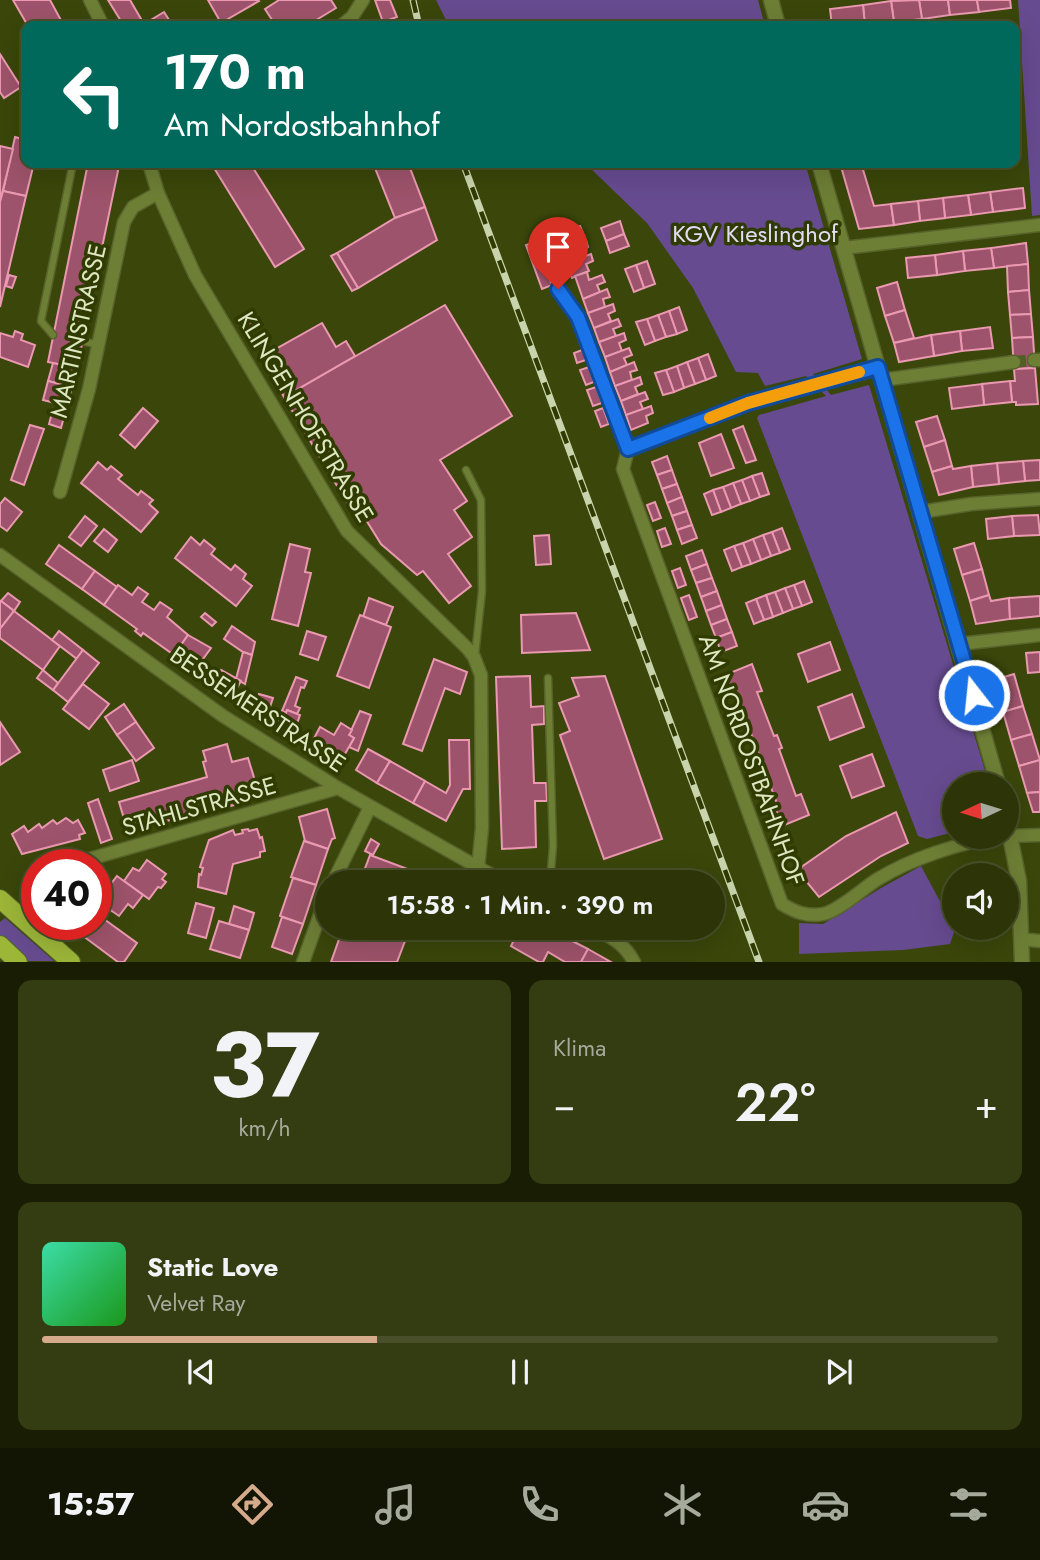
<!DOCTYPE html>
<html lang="de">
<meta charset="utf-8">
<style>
body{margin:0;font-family:Jost,sans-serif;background:#343c12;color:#f1f3f6;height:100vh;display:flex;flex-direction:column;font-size:26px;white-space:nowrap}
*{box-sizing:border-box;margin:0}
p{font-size:23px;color:#a6aa9c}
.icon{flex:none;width:38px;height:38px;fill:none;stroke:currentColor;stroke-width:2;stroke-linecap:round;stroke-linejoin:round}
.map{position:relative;height:962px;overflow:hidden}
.details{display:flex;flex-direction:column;gap:18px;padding:18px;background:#181d04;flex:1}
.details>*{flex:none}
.hud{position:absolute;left:21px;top:21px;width:999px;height:147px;border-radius:14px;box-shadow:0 7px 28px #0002,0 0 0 2px #484f29;background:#00695c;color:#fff;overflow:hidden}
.needle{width:46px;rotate:266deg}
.tools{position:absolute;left:942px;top:772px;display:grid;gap:14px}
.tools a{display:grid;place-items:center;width:77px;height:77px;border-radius:50%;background:#2c3408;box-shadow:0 7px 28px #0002,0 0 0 2px #484f29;font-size:35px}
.speed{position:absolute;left:21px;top:849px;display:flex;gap:14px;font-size:35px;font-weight:700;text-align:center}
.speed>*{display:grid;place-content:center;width:91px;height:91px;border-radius:50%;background:#2c3408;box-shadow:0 7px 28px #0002,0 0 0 2px #484f29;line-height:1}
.speed .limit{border:10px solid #d22;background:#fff;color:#111}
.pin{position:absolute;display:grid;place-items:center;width:60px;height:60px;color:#fff;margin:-72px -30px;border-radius:50% 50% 50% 0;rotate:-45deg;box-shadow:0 0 7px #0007}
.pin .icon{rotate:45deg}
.me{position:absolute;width:77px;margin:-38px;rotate:344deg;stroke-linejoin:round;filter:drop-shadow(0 0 5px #0008)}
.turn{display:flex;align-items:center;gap:24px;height:147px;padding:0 28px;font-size:32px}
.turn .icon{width:91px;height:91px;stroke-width:2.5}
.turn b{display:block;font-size:49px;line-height:60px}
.big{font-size:52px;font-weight:600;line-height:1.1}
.details .card{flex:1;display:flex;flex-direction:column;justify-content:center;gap:10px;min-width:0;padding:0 24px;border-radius:14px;background:#343c12}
.details .dial{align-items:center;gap:0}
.dial b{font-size:91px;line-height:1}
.song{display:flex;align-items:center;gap:21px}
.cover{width:84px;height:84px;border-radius:10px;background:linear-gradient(135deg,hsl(160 70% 55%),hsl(120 70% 35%))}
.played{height:7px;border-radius:4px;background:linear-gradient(90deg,#d6ab8b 35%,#484f29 35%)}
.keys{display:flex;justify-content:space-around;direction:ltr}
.heat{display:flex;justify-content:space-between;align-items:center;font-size:38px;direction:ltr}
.details .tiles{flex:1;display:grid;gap:18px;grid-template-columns:1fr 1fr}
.card:last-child{grid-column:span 2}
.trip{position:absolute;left:315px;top:870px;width:410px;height:70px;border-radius:35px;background:#2c3408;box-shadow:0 7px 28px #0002,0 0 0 2px #484f29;font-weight:600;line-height:70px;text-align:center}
.dock{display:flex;height:112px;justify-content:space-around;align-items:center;background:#121503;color:#a6aa9c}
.dock .icon{width:49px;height:49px}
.dock .current{color:#d6ab8b}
.dock b{font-size:32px;color:#f1f3f6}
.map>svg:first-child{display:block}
.green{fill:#664b90}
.building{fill:#9d536b;stroke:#ea99b1;stroke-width:2}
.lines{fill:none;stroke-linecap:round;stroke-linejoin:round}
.minor-tunnel{stroke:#525e26;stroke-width:12;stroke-dasharray:12 6;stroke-linecap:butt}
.service-casing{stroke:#57632b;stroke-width:9}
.minor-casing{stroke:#57632b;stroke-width:15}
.tertiary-casing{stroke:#57632b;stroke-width:17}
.primary-casing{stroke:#57632b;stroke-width:20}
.service{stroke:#6d7e35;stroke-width:6}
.minor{stroke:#6d7e35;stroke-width:12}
.tertiary{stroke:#6d7e35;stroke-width:14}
.primary{stroke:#9cb638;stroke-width:18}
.rail-casing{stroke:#c9d4ac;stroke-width:7}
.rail{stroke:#303b00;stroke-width:4.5;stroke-dasharray:13;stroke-linecap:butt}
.route-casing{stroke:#114b97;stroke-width:18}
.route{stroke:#1a73e8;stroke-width:12}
.slow{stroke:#f59e0b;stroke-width:12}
.labels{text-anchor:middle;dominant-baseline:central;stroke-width:7;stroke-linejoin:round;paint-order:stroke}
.park-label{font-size:24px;fill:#e4dbf7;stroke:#303b00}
.street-label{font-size:24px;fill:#dde8c3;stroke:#303b00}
</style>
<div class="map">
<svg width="1040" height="962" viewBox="0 0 1040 962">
<rect width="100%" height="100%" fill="#3a460a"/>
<g class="green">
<path d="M436,0h322l7,26h-316z"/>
<path d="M1018,0h22v215l-8,1z"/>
<path d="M585,163h220l57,196 -49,15 18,21 38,-10 120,399h-35v48l-27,7 -9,-3 -161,-418 2,-3 67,-19 -20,-20 -41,10 -7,-13 -22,-1 -43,-84 -46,-65z"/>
<path d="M921,866l34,63 -5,15 -47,6 -104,4v-31l24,1 58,-36z"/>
<path d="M5,918l49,43h-31l-23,-22v-17z"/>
</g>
<g class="building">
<path d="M13,0h37l12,22 -8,4h-26z"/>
<path d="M108,0h22l14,24 20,-12 9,14h-49z"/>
<path d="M208,0h50l1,1 -38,22z"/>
<path d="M279,0h52l5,8 -23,14 3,4h-40l-11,-17z"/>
<path d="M375,0h15l7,17 -14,5z"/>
<path d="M919,0h29l2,15 -28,4z"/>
<path d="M919,0l3,19 -28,3 -3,-21z"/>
<path d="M948,0h29l2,12 -29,3z"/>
<path d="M977,0h33l1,8 -32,4z"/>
<path d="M891,1l3,21 -29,4 -2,-21z"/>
<path d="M863,5l2,21h-33l-2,-17z"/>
<path d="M0,54l21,33 -17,11 -4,-6z"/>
<path d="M15,137l11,3v23h8l-8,33 -23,-5z"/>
<path d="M0,146l13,3 -13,53z"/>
<path d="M88,163l31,3 -42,202 -29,-6z"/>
<path d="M211,163h39l54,86 -29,18z"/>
<path d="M373,163h35l17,44 -30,11z"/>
<path d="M840,163h21l13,43 17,-2 3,21 -35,4z"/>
<path d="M1023,188l2,20 -32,4 -3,-20z"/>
<path d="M3,191l23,5 -26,111v-105z"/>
<path d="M990,192l3,20 -22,3 -3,-20z"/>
<path d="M968,195l3,20 -26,3 -2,-20z"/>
<path d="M943,198l2,20 -25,3 -2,-20z"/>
<path d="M918,201l2,20 -26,4 -3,-21z"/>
<path d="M425,207l12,33 -79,48 -21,-35 58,-35z"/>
<path d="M620,221l4,13 -18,7 -5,-13z"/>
<path d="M580,226l3,7 -8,3 3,7 -17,6 -5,-14z"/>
<path d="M624,234l5,12 -19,7 -4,-12z"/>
<path d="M586,240l2,7 -7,3 2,7 -17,6 -5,-14z"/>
<path d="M535,242l17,43 -10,4 -16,-44z"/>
<path d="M1026,243l2,21 -34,4 -3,-20z"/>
<path d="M991,248l3,20 -29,3 -2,-20z"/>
<path d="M963,251l2,20 -28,4 -2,-20z"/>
<path d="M337,253l21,35 -6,3 -21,-35z"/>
<path d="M591,254l2,7 -7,3 3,7 -17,7 -6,-15z"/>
<path d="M935,255l2,20 -29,3 -2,-20z"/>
<path d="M647,261l8,23 -11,4 -8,-23z"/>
<path d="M1028,264l1,26 -21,2 -1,-26z"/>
<path d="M636,265l8,23 -10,4 -9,-23z"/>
<path d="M587,272l2,8 13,-5 3,7 -8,3 3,7 -17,7 -8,-23z"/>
<path d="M9,275l7,2 -4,11 -6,-2z"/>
<path d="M897,282l8,28 -20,6 -8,-28z"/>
<path d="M607,289l3,8 -7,2 2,8 -17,6 -5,-14z"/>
<path d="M1029,290l2,24 -21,1 -2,-23z"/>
<path d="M613,304l2,7 -7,3 3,7 -17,7 -6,-15z"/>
<path d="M445,305l67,111 -72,44 27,41 -13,9 18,27 -24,17 23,32 -22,17 -26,-32 -6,4 -36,-31 -23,-37 -6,4 -68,-114z"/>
<path d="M679,307l8,23 -10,4 -8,-23z"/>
<path d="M905,310l9,28 -20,5 -9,-27z"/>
<path d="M669,311l8,23 -11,3 -8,-22z"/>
<path d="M253,312l5,11 -12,6 -6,-10z"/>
<path d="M1031,314l2,23 -21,1 -2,-23z"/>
<path d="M658,315l8,22 -11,4 -8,-22z"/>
<path d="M618,319l3,7 -8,3 3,7 -17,6 -5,-14z"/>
<path d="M647,319l8,22 -10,4 -9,-23z"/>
<path d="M322,323l14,24 10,-6 9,15 -71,41 -7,-13 5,-4 -15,-26z"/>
<path d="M990,327l3,21 -31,3 -2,-20z"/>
<path d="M15,331l8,3 -2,6 14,5 -7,22 -28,-10v-24l13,4z"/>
<path d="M960,331l2,20 -28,5 -3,-21z"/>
<path d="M624,333l2,7 -7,3 3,8 -17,6 -6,-15z"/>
<path d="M931,335l3,21 -35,6 -5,-19z"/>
<path d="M1033,337l2,31 -21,1 -2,-31z"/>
<path d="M629,348l3,7 -8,3 3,7 -17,7 -5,-15z"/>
<path d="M582,350l4,10 -9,3 -3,-10z"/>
<path d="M708,354l8,22 -10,4 -8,-22z"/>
<path d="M698,358l8,22 -11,4 -8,-22z"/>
<path d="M634,362l3,8 -7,2 2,8 -17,6 -5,-14z"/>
<path d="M687,362l8,22 -11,4 -7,-22z"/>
<path d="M53,363l24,5 -5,19 -24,-6z"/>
<path d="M677,366l7,22 -10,4 -8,-22z"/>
<path d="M589,367l5,15 -8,3 -6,-15z"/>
<path d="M1035,368l3,36 -22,1v-3h-4l-2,-21h5l-1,-12z"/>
<path d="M666,370l8,22 -11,3 -8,-22z"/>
<path d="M640,377l2,7 -7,3 3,7 -17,7 -6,-15z"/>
<path d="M48,381l24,6 -5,19 -24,-6z"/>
<path d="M1010,381l2,21 -28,3 -2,-21z"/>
<path d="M982,384l2,21 -32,4 -3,-21z"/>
<path d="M596,387l6,16 -9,3 -6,-16z"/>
<path d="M645,392l3,7 -8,3 3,7 -17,6 -5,-14z"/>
<path d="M651,406l2,7 -7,3 2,7 -17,7 -5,-15z"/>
<path d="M143,408l15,13 -23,27 -15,-13z"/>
<path d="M603,408l6,16 -8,3 -6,-16z"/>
<path d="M53,409l12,4 -4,15 -12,-4z"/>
<path d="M937,416l8,24 -21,7 -8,-25z"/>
<path d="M30,425l14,4 -20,56 -13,-5z"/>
<path d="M743,426l13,34 -10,3 -13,-33z"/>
<path d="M721,434l13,34 -23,8 -12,-33z"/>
<path d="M945,440l7,26 -20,6 -8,-25z"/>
<path d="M667,456l5,14 -15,5 -5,-13z"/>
<path d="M1040,460v20l-15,1 -2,-20z"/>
<path d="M1023,461l2,20 -26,3 -2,-21z"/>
<path d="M98,462l9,8 4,-4 11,9 -4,4 20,16 3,-4 12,9 -4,4 9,8 -17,20 -60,-49z"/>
<path d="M997,463l2,21 -26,3 -2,-21z"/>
<path d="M952,466l1,3 18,-3 2,21 -34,8 -7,-23z"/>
<path d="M672,470l5,14 -15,5 -5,-14z"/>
<path d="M762,473l7,21 -9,3 -8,-21z"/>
<path d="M752,476l8,21 -10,4 -8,-21z"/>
<path d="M742,480l8,21 -9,3 -8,-21z"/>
<path d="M733,483l8,21 -10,4 -8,-21z"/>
<path d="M677,484l5,13 -15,6 -5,-14z"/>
<path d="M723,487l8,21 -10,4 -8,-22z"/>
<path d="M713,490l8,22 -9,3 -8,-21z"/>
<path d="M682,497l5,14 -15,5 -5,-13z"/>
<path d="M5,498l17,14 -15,19 -7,-5v-22z"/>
<path d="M655,502l6,16 -8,3 -6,-16z"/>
<path d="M687,511l5,14 -15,5 -5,-14z"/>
<path d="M1038,515l2,20 -26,1 -2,-20z"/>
<path d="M85,516l12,10 -16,20 -12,-9z"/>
<path d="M1012,516l2,20 -26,3 -2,-20z"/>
<path d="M692,525l5,13 -15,6 -5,-14z"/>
<path d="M665,528l6,16 -9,3 -5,-16z"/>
<path d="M782,528l8,21 -10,4 -8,-21z"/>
<path d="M104,529l13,11 -9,12 -14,-11z"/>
<path d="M772,532l8,21 -9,3 -8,-21z"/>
<path d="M549,535l2,29 -15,1 -2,-29z"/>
<path d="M763,535l8,21 -10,4 -8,-21z"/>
<path d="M191,537l9,8 4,-5 11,9 -4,5 20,16 4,-5 11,9 -3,5 9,7 -16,20 -61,-48z"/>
<path d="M753,539l8,21 -10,4 -8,-21z"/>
<path d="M743,543l8,21 -9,3 -8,-21z"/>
<path d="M974,543l8,26 -20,6 -8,-26z"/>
<path d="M290,544l20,5 -5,23 6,1 -13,53 -26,-7z"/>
<path d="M59,545l36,26 -13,18 -36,-25z"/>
<path d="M734,546l8,21 -10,4 -8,-21z"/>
<path d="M702,550l5,14 -16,6 -5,-14z"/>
<path d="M707,564l5,14 -16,5 -5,-13z"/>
<path d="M680,568l6,17 -8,3 -6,-17z"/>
<path d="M982,569l7,26 -19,6 -8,-26z"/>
<path d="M95,571l22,16 -13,18 -22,-16z"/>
<path d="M712,578l5,13 -16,6 -5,-14z"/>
<path d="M804,581l8,21 -10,4 -8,-21z"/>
<path d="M118,585l14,10 6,-8 10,7 -6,8 12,8 6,-8 12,8 -5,7 21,18 -14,20 -31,-22 -2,3 -6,-5 2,-2 -33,-24z"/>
<path d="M794,585l8,21 -9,3 -8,-21z"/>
<path d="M785,588l8,21 -10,4 -8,-21z"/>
<path d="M717,591l5,14 -16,6 -5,-14z"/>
<path d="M775,592l8,21 -10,4 -7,-22z"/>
<path d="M8,593l12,9 -6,9 -13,-10z"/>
<path d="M689,595l8,22 -8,3 -8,-22z"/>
<path d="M766,595l7,22 -9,3 -8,-21z"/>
<path d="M989,595l2,6 18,-3 1,21 -34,5 -6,-23z"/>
<path d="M1040,596v20l-30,3 -1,-21z"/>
<path d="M369,598l24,9 -7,18 -23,-8z"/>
<path d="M756,599l8,21 -10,4 -8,-21z"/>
<path d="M1,601l13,10 -14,18v-26z"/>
<path d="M722,605l5,14 -16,6 -5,-14z"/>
<path d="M14,611l46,35 -17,24 -43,-32v-9z"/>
<path d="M205,613l11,9 -4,4 -11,-9z"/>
<path d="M576,613l14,37 -68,3 -1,-38z"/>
<path d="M360,615l31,12 -22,61 -32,-12z"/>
<path d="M727,619l5,13 -16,6 -5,-13z"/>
<path d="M232,626l23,16 -3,13 -9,-3 -19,-13z"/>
<path d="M59,631l24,19 -6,9 -25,-19z"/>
<path d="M307,631l19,6 -8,23 -18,-6z"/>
<path d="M732,632l5,14 -16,6 -5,-14z"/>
<path d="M188,635l23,13 -19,26 -19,-14 3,-4 -2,-1z"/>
<path d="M830,642l10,28 -32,12 -10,-28z"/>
<path d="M83,650l16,13 -31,39 -15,-12z"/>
<path d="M243,652l9,3 -7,29 -9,-5z"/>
<path d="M1040,652v20l-12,1 -2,-20z"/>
<path d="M434,659l33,13 -7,22 -15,-6 -23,63 -19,-7z"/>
<path d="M752,664l10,27 -5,1 17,44 3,-1 5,13 -3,1 17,47 5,-2 8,21 -27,11 -8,-21 3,-2 -1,-2 -18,-49 -3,1 -3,-8 3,-1 -17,-44 -3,1 -10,-26z"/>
<path d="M43,670l15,13 -5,7 -16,-12z"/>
<path d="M221,670l20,11 -10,18 -20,-11z"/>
<path d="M1014,674l9,32 -20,6 -9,-32z"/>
<path d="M530,676l1,31 13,-1v18l-12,1 2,58h12l1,18h-12l1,46 -34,2 -6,-172z"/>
<path d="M605,676l57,163 -58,20 -44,-124 10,-4 -11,-28 20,-7 -7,-18z"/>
<path d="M296,677l11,4 -3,7 -3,-1 -6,19 5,2 -3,6 -10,-4 -1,3 -4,-2z"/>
<path d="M83,684l26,20 -20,25 -26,-20z"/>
<path d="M259,694l14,4 -7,21 -12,-7z"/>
<path d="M852,694l12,33 -34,13 -12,-33z"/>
<path d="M124,704l12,18 -19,13 -12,-18z"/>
<path d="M1023,706l9,28 -21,6 -8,-28z"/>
<path d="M287,710l13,5 -7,20 -17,-9 6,-15 4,2z"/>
<path d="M360,711l11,4 -13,36 -9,-4 5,-9 -5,-3z"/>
<path d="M0,722l20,30 -20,13z"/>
<path d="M136,722l18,26 -18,13 -19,-26z"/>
<path d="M341,723l11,7 -3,5 5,3 -13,23 -30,-17 9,-17 14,8z"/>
<path d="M1032,734l8,26 -21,6 -8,-26z"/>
<path d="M449,740h20l1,49h-7l-17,32 -33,-18 12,-22 21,12 4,-8z"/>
<path d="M227,744l5,18 16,-4 12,39 -29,9 -1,-3 -102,29 -9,-30 88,-25 -4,-15 3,-1 -3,-10z"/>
<path d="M368,749l22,12 -13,22 -21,-13z"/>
<path d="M872,754l12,32 -32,12 -12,-32z"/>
<path d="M132,760l7,21 -29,10 -7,-21z"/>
<path d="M1040,760v32l-13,1 -8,-27z"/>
<path d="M390,761l35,20 -12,22 -36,-20z"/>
<path d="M1040,792v20h-7l-6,-19z"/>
<path d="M98,799l14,40 -11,4 -13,-40z"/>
<path d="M327,809l8,29 -3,1 -4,10 -23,-8 -6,-24z"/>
<path d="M896,812l12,31 -27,13 -62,41 -22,-27 49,-34z"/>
<path d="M66,818l7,5 5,-3 7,13 -6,2 1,4 -58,15 -10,-20 12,-8 4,6 11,-8 3,4 11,-8 4,4z"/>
<path d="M248,829l1,2 8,-2 3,9 2,-1 3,14 -5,1v5l-27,7 -7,30 -28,-7 1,-13 2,1 2,-7 -3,-1 9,-27 24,-10 2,5 8,-2 -1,-3z"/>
<path d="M371,839l8,5 -6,11 -8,-4z"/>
<path d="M304,841l24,8 -12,36 -25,-8z"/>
<path d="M370,855l51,19 -1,3 8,2 -1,3h-67z"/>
<path d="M147,860l19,14 -4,5 4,3 -5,6 -3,-1 -9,12 -25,-18 9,-13 6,3z"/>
<path d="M117,876l26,19 -10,13 -5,-4 -9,12 -23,-16 7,-14 4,3z"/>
<path d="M293,878l23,7 -13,39 -23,-8z"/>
<path d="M97,900l14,10 -7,9 33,24 -13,19h-6l-51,-38h29z"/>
<path d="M196,903l18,5 -8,30 -18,-5z"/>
<path d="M234,906l20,7 -5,17 -20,-6z"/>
<path d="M282,917l21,7 -11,30 -20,-7z"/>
<path d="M219,921l30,9 -9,28 -30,-9z"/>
<path d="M343,928h67l-13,34h-66z"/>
<path d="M500,928h47l41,21 -7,13h-16l-17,-10 -5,10h-4l-28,-16 3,-6 -5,-3 2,-4z"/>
<path d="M588,949l23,13h-30z"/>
</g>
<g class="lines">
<path class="minor-tunnel" d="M1014,362l20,-2"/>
<g class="service-casing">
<g id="service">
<path d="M53,335l-12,-14 31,-153"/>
<path d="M83,341l15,4"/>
<path d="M466,470l15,30 1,91 -7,64"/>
<path d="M548,678l5,168 -3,36"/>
</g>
</g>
<g class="minor-casing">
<g id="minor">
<path d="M90,0l13,26"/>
<path d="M341,26l11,-9 11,-17"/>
<path d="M149,163l9,30 37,82 152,256 121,118 6,8 7,18 1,153 -4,40"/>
<path d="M844,248l196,-23"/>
<path d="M558,289l20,29 50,131"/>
<path d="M1034,360h6"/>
<path d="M878,367l-130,36 -120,46 -5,20 159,435c13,8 25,13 41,10 16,-3 40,-26 55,-35 36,-22 76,-33 117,-43"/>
<path d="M882,380l132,-18"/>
<path d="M60,492l29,-103 35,-167 9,-15 25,-14"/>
<path d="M921,512l50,-8 69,-5"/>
<path d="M0,555l223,161 115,72 166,94"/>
<path d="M959,644l81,-9"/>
<path d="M1006,836l34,-1"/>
<path d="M72,864l266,-76"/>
<path d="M333,882l37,-75"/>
<path d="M593,928c17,8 32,16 41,34"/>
<path d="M1021,939l19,2"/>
<path d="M303,962l24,-67"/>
</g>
</g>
<g class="tertiary-casing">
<g id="tertiary">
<path d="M771,0l7,26"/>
<path d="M819,163l179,621"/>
<path d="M1006,816l13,65 3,81"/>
</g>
</g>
<g class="primary-casing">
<g id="primary">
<path d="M0,899l71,63"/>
<path d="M0,945l18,17"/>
</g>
</g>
<use href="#service" class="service"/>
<use href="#minor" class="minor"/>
<use href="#tertiary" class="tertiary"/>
<use href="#primary" class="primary"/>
<g class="rail-casing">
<g id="rail">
<path d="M413,0l6,26"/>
<path d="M463,163l296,799"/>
</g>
</g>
<use href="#rail" class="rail"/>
</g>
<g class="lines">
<g class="route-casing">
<path id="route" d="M558,289l20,28 50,132 120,-46 130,-36 96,328"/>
</g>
<use href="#route" class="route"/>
<path class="slow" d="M710,418l38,-15 111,-31"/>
</g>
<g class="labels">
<g class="park-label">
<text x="755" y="233">KGV Kieslinghof</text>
</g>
<g class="street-label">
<text transform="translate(78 331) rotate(-77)">MARTINSTRASSE</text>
<text transform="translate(306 417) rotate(59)">KLINGENHOFSTRASSE</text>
<text transform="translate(258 709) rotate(34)">BESSEMERSTRASSE</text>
<text transform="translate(752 760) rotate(70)">AM NORDOSTBAHNHOF</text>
<text transform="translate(199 806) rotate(-16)">STAHLSTRASSE</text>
</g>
</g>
</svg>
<div class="tools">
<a><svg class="needle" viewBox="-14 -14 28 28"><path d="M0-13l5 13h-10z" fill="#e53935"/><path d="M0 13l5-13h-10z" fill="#a6aa9c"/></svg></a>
<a><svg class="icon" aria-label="sound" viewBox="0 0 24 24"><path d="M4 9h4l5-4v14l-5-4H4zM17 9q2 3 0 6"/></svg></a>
</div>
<div class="speed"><div class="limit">40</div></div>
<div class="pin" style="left:558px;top:289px;background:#d93025"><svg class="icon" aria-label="arrive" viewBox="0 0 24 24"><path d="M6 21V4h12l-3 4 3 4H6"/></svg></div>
<svg class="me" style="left:974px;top:695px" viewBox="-20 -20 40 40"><circle r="17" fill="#1a73e8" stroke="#fff" stroke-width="3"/><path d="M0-11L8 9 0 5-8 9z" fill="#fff"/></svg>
<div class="trip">15:58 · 1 Min. · 390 m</div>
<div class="hud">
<div class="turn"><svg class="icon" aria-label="left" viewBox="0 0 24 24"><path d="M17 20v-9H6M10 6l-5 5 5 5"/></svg><div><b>170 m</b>Am Nordostbahnhof</div></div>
</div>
</div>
<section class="details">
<div class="tiles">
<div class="card dial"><b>37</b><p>km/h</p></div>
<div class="card"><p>Klima</p>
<div class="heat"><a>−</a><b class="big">22°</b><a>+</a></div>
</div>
<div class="card">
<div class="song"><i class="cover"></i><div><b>Static Love</b><p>Velvet Ray</p></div></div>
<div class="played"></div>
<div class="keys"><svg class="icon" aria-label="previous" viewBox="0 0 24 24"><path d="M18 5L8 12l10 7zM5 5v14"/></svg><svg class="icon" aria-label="pause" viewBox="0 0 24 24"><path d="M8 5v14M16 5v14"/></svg><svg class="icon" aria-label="next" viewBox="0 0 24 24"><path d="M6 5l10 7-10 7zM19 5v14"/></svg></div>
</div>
</div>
</section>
<nav class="dock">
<b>15:57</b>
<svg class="icon current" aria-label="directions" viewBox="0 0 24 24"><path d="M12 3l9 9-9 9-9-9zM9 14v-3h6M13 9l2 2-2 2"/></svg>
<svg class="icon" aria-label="music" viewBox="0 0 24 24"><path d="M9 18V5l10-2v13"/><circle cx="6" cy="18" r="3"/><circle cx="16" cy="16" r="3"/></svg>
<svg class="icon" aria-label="phone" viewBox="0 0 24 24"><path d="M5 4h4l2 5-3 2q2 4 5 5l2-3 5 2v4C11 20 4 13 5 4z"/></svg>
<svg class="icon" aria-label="climate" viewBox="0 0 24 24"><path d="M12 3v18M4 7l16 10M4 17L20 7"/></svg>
<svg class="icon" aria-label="car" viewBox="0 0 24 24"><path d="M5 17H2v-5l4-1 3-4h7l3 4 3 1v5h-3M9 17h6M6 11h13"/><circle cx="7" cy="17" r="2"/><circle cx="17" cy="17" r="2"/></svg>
<svg class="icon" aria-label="filters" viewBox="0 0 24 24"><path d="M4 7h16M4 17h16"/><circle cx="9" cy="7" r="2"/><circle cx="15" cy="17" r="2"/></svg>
</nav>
